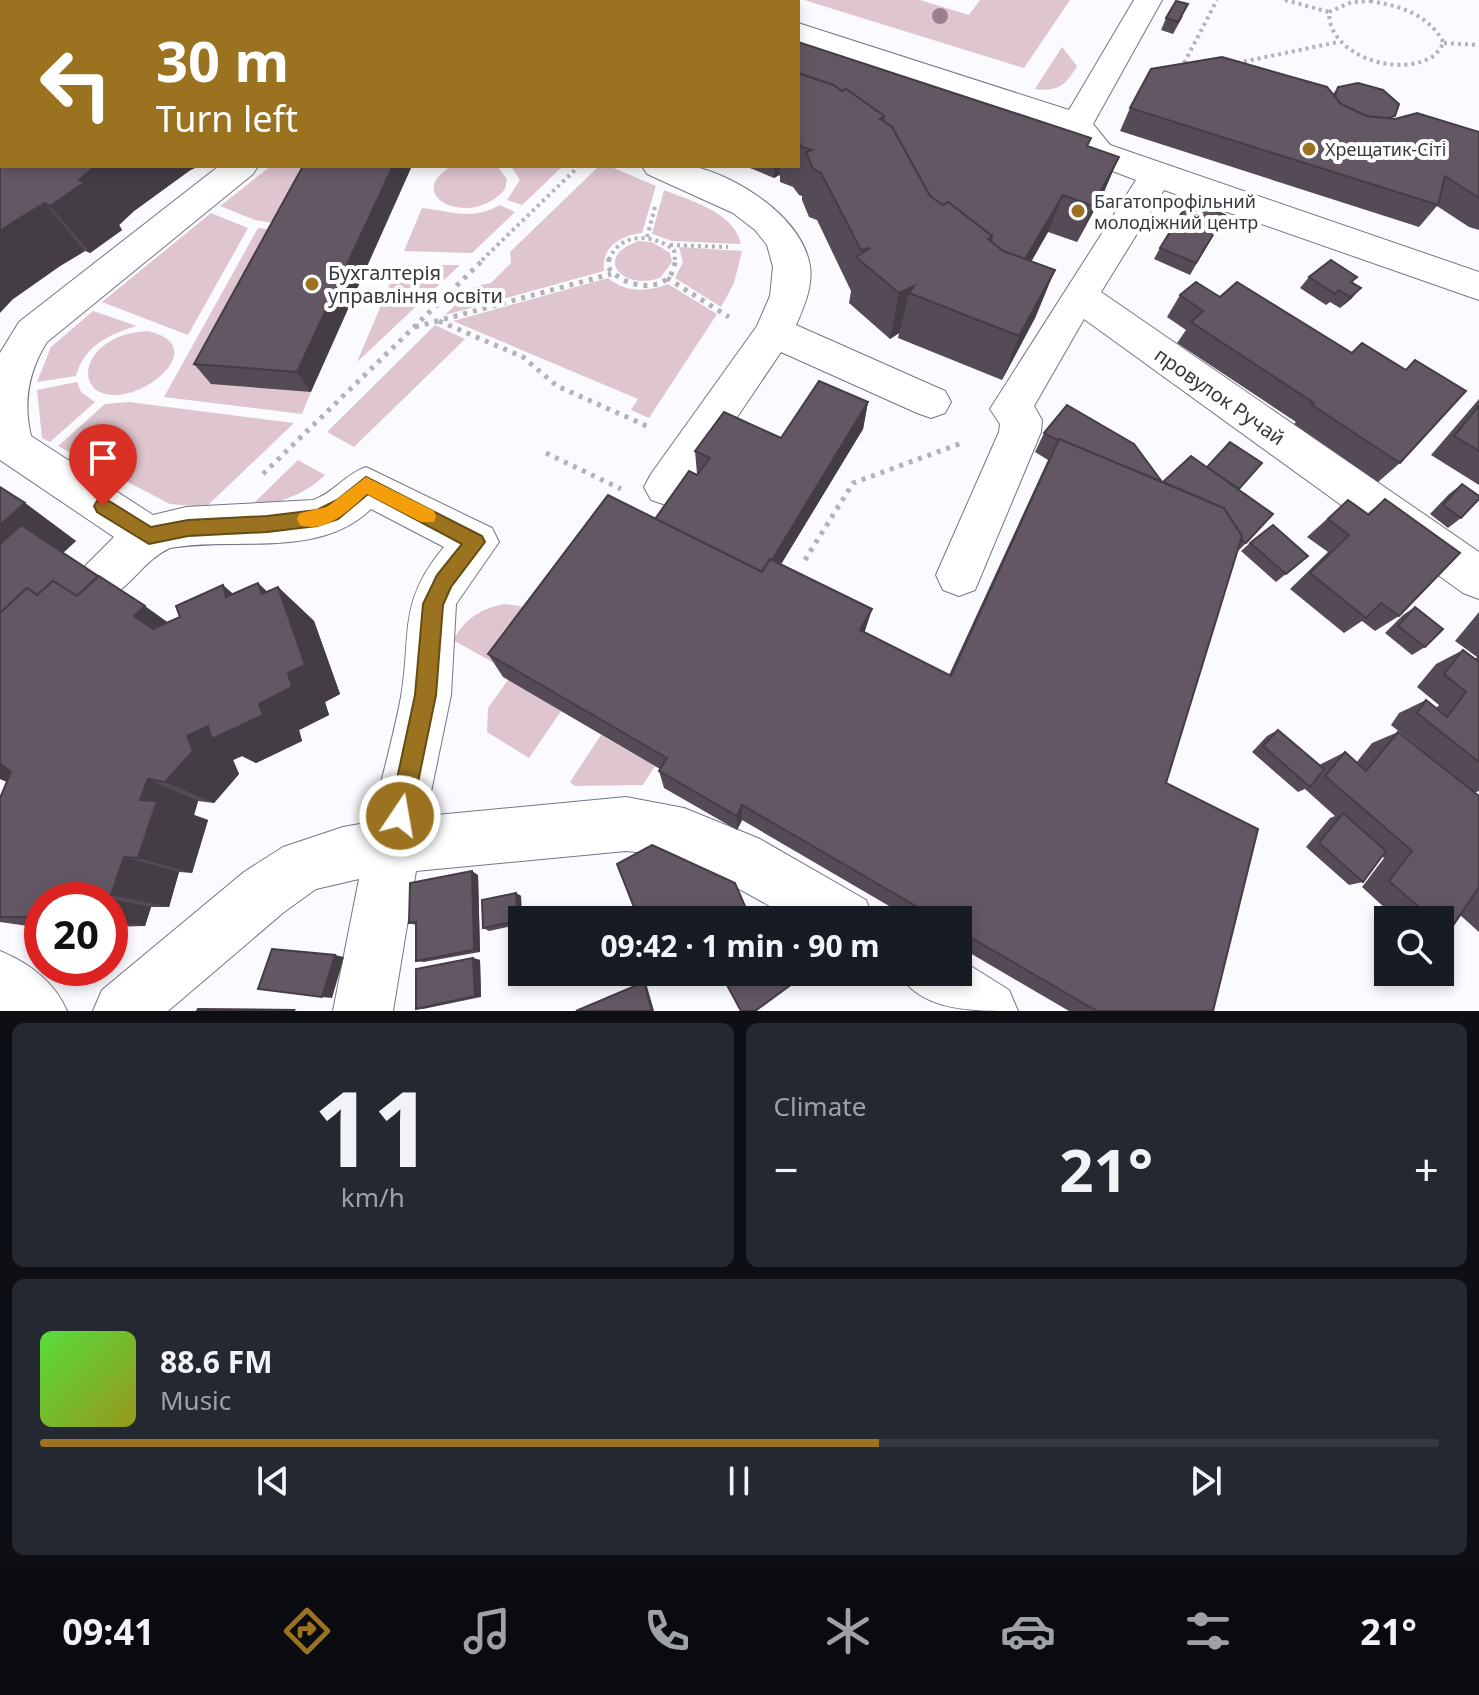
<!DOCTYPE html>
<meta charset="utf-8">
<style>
body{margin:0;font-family:"Noto Sans",sans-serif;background:#242831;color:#f1f3f6;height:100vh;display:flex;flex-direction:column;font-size:30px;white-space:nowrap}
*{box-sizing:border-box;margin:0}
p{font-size:26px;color:#9ea1a6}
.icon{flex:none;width:44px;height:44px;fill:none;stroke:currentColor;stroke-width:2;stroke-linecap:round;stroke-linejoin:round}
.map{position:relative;height:1011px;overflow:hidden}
.details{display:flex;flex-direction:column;gap:12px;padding:12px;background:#0d0f14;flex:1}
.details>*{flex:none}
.hud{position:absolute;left:0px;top:0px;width:800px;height:168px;box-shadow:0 4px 12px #0003;background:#9b7320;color:#fff;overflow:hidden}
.fabs{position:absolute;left:1374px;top:906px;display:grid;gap:16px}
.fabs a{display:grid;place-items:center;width:80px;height:80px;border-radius:0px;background:#171b24;box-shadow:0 4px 12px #0003;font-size:40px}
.speed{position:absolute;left:24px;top:882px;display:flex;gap:16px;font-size:40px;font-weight:700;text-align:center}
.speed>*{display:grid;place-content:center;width:104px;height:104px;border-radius:50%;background:#171b24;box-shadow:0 4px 12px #0003;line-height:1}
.speed .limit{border:12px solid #d22;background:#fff;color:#111}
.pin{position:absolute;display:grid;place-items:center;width:68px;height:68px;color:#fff;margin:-82px -34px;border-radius:50% 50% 50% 0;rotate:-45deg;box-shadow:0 0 8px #0007}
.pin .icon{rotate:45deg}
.me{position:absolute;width:88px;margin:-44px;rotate:12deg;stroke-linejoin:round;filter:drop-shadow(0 0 6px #0008)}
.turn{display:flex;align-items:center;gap:28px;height:168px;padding:0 24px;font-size:36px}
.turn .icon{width:104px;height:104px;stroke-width:2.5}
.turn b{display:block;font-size:56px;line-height:68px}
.big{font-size:60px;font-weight:700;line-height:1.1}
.details .card{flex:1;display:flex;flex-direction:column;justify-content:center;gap:12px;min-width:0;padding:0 28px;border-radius:12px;background:#242831}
.details .dial{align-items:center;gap:0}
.dial b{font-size:104px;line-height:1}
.song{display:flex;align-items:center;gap:24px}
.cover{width:96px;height:96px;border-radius:12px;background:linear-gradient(135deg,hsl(110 70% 55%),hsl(60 70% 35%))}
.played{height:8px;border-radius:4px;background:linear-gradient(90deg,#9b7320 60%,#363941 60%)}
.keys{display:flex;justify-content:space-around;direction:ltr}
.heat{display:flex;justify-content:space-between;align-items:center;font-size:44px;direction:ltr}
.details .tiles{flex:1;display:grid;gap:12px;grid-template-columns:1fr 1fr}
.card:last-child{grid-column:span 2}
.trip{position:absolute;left:508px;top:906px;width:464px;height:80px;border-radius:0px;background:#171b24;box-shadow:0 4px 12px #0003;font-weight:700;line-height:80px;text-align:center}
.dock{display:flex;height:128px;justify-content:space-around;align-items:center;background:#090b0e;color:#9ea1a6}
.dock .icon{width:56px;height:56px}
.dock .current{color:#9b7320}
.dock b{font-size:36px;color:#f1f3f6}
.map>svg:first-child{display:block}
.green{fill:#dec5cf}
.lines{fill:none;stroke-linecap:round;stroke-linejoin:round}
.minor-casing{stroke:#777586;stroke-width:2}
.path-far1{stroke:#b3b2b7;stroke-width:4;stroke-dasharray:3 4;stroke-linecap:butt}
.path{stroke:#b3b2b7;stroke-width:5;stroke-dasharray:4 6;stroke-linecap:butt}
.minor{fill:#fff;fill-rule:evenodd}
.tree{fill:#9b7f8e}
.wall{fill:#554b56}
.shaded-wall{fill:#453d46}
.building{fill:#635764;stroke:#453d46;stroke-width:2}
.route{fill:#9b7320;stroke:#654b15;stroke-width:2}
.slow{fill:#f59e0b}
.poi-dot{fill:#9b7320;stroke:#fff;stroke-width:3}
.labels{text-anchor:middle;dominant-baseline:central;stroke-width:8;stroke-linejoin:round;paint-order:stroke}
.far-poi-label{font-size:18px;fill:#39383f;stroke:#fff;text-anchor:start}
.poi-label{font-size:20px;fill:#39383f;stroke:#fff;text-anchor:start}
.street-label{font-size:20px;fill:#39383f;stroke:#fff}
</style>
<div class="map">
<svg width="1479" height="1011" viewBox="0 0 1479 1011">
<rect width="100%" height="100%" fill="#fbfafe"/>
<g class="green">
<path d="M804,0h116l49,15 11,-15h90l-46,68z"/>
<path d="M1062,47l15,19c-11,19 -19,26 -42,23z"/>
<path d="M271,166h55l-53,57 -18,-3 -35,-14z"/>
<path d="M452,166h45l10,13 -2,10c-33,41 -105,7 -53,-23z"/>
<path d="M511,166h52l-41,39 -15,-5 13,-20z"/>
<path d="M599,166h10l47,20 -14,47c-22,3 -41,14 -38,38l-159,44 30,-29 16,-3 20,-20 -1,-11z"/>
<path d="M664,190c27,11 70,22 77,54l-69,-3 -20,-7z"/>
<path d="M500,205l15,7 -43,41 -68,-2 18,-43c30,3 49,13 78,-3z"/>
<path d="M211,213l37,15 -60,107 -86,-33z"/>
<path d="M258,228l19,2 34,162 -9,22 -138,-17z"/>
<path d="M639,241l13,1 18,11 2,9 -12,16c-40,13 -67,-22 -21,-37z"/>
<path d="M679,247l63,4 -8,32 -13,24 -46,-29 8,-16z"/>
<path d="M398,265h62l-103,97z"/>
<path d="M608,278c18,15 39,14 60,6l49,30 -68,104 -18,-8 7,-11 -185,-78z"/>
<path d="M93,311l44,15c-28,8 -53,20 -61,50l-39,6 14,-35z"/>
<path d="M435,325l30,14 -111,108 -27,-15z"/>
<path d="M148,331c61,14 2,66 -35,64 -30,-1 -32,-31 -11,-48 13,-11 29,-15 46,-16z"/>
<path d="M77,382l4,10 14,10 -45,40 -8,-4 -5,-48z"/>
<path d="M129,402l165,21 -88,84 -36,-3 -112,-58 47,-42z"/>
<path d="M298,460l27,15c-22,21 -47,28 -76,33z"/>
<path d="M504,604l16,2 14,7 -38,51 -43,-24c12,-21 27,-31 51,-36z"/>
<path d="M508,680l53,31 -32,47 -42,-26 1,-24z"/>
<path d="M601,735l54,31 -12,19 -68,1 -5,-4z"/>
</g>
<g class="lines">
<g class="minor-casing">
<g id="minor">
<path d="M686,0h33l1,2h-33z"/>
<path d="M1134,0h28l-69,124 17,21 369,127v28l-315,-110 -63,102 378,260v47l-16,-6 -379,-274 -50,87 8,14 -1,12 -66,158 -16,6 -16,-6 -7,-15 63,-143 1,-8 -10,-15 146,-229 -50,-19 -20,-30 -268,-89v-19l271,87z"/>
<rect x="0" y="51" width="2" height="18"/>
<path d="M219,166h39l-5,8 -206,168c-19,30 -24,60 -16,94l122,79 33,-8 127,-7c21,-7 32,-26 53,-33l126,61 7,14 -43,62 -5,91 -25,121 200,-19 58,11 76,31 106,61 8,20h-79l-92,-51 -48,-15 -29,-3 -210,20 -23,140h-60l26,-132 -43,10 -32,23 -116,99h-75l9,-21 142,-118 39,-25 60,-20 28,-5c10,-41 22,-83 30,-125 11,-64 -4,-94 43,-150l-73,-38c-53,51 -136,27 -201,39 -28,13 -40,42 -68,53l-16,-6 -7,-15 7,-15 28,-28 -114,-77v-107l19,-31z"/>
<path d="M642,166c16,0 35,-3 50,0 45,10 110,51 118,100 3,20 -6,41 -14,59l149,66 6,11 -6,11 -14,5 -14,-5 -136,-61 -100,148 -15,5 -15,-5 -7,-13 7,-13 106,-148 13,-30 3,-29 -6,-22 -12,-15 -22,-17 -86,-39z"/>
<path d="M0,951c29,12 54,30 67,60h-67z"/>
<path d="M958,958l51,32 9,21c-49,0 -98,0 -120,-39h60z"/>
</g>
</g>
<g class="path-far1">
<path d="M1285,0l44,12"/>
<path d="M1370,1c31,5 58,13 74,42 -4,5 -7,11 -12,14 -35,21 -104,-2 -103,-45l23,-10z"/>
<path d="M1444,43l35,2"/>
<path d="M1237,63l101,-21"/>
<path d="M1181,69l36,-69"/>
<path d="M647,237l8,-30"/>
<path d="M670,245l58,2"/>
<path d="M482,260l97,-94"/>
<path d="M609,260c11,-29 45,-26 65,-10l1,10"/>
</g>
<g class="path">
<path d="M609,258l-1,9c17,24 68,28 67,-9"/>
<path d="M667,278l62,39"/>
<path d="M439,321l84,36 34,29 92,41"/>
<path d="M415,327l196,-53"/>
<path d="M546,453l75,36"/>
<path d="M263,474l222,-216"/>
<path d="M805,560l48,-77 109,-40"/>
</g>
<use href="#minor" class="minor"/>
</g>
<circle class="tree" cx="940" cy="16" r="8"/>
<g class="wall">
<path d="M1183,16l-10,18 -12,-4 5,-12z"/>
<path d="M798,42l321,115 -16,37 -26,48 -29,-10 -17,29 5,55 -34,64 -104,-42 1,-5 -9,6 -41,-36 2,-12 -34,-71 -8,-3 -7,-17v-4l-3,-1 -6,-8 -13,-5v-6l-1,-1 -5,3 -29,-12h53z"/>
<path d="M1338,87l56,32 85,13v98l-10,-3 -32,-21 -18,21 -299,-96 10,-23 203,-14z"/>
<path d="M2,126l187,45 -55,40 -15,14 3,5 -32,23 -5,-2 -25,15 -47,33z"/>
<path d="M303,166l8,226 -100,-8 -17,-20z"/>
<path d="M1225,215l-35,60 -36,-16 6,-11z"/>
<path d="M1309,277h48l-5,5 9,6 -10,11 -11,9 -10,-6 -4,3 -26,-17z"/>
<path d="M1196,282l204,181 -22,19 -84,-58 2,-2 -119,-79 9,-13 -19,-13 13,-22z"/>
<path d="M1479,399v86l-48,-30z"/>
<path d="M868,402l-5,27 -82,135 91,45 -8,23 85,43 99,-215 -13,-8 9,-19 119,49 76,7 7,54 -10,10 -70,230 47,228h-144l-111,-65v-26h-45l-171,-100 -5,10 -73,-42 -5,-17 1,-2 -157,-92 -15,-23 167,-135 42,-45 -2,-23 86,-13z"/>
<path d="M1462,484l-1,34 -13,10 -18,-14 19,-20z"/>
<path d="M0,487l25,16 51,38 -13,12 105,70 65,-29 34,-2 11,-5 36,34 26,73 -15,8 4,13 -30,15 3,11 -46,22 -14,-7 -9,4 6,14 -25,29 -16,-2 -4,14 14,5 -16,53 -13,-1 -10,35h-18l-6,19 -35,1v-27h-68v28l-42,-6v-124l7,-16 -7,-3z"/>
<path d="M1385,499l14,117 -24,15 -13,-10 -18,12 -54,-44 38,-37 -21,-15 41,-37 19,14z"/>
<path d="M1250,543l58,13 -32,26 -35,-31z"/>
<path d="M1415,607l10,40 -13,8 -27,-22 18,-18z"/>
<path d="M1479,612v179l-5,2 5,3v136l-19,-17 -12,18 -8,1v-14h-42l-36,-33 22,-29 -2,-2 -19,26 -14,3 -43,-38 24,-29 5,-2 -30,-27 -7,3 -46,-40 15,-16 11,-6 41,35 26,-13 11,11 16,-20 26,-11 58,46 -65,-53 8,-12 27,-13 10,8 3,-3 -22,-18 19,-23 27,-14 12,9 2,-2 -22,-16z"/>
<path d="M478,875l2,77 -56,10 -8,-1v-36l-7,-2z"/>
<path d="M516,893l5,3 1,28 -33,7 -6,-3z"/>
<path d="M473,958l7,2 1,37 -58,12h-7z"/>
</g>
<g class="shaded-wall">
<path d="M1119,157l-16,37 -26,48 16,-36z"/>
<path d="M8,166h191l-10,5 -55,40 -15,14 3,5 -32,23 -40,-47 29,-26z"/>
<path d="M393,166h19l-101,226 -14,-20z"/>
<path d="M774,166h6l-1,9 -5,3z"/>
<path d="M1063,195l-15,37 -41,73 13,-36z"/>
<path d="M45,203l40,48 -25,15 -47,33 -13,14v-82l18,-12z"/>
<path d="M1055,270l-19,46 -34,64 17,-44z"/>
<path d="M914,286l-5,7 -10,40 -9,6 9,-46z"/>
<path d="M1361,288l-10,11 -11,9 10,-11z"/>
<path d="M868,402l-5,27 -103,170 1,-22z"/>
<path d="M25,503l51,38 -59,53 128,12 46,33 -191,76v-190z"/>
<path d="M258,583l28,26 -8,-22 36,34 26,73 -15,8 4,13 -30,15 3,11 -46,22 -14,-7 -9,4 6,14 -25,29 -49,-21 22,-46 72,-32 3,-110z"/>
<path d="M223,585l39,34 -36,-22z"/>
<path d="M872,609l-8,25 -4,-4z"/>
<path d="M0,760l43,34 -43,-15z"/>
<path d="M148,779l50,22 -4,14 14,5 -16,53 -54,-15 2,-58z"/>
<path d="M742,805v15l-5,10v-14z"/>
<path d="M124,857l55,15 -10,35 -58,-12z"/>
<path d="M472,871l6,4 2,77 -6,-2z"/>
<path d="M516,893l5,3 1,27 -4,-2z"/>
<path d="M92,895l59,12 -6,19 -35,-6v-20h-20z"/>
<path d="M335,955l9,2 -12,41 -10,-1z"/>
<path d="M473,958l7,2 1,37 -6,-1z"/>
<path d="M644,982l2,1 8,28h-2z"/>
</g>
<g class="building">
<path d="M199,0h49l1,1 -4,1h-49z"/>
<path d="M249,0h345l6,2h-355z"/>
<path d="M594,0h79l3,1 -76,1z"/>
<path d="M1176,1l12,3 -10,18 -12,-4z"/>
<path d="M798,42l293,96 -4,8 32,11 -26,49 -30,-11 -38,64 -22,-8 -12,-9 1,-6 -44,-34 -5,3 -13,-9 -38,-69 -9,-6 1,-5 -38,-27 -4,2 -9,-6 -35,-12z"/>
<path d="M1222,57l105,30 14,17 26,12 28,3 22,-6 62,19v66l-34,-22 -7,29 -308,-97 21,-39z"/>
<path d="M798,73l35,12 9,6 4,-2 38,27 -4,3 12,8 38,69 13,9 5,-3 44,34 -4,3 15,12 52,19 -36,66 -110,-43 5,-7 -15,7 -43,-36 14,-9 -9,2 -40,-77 -8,-4 -7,-17 6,-2 -10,-3 -4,-6z"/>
<path d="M1358,83l25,7 16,14 -4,12 -7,2 -21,-2 -26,-12 -6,-8 3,-9z"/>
<path d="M0,125l2,1v27l-2,1z"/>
<path d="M2,153v13h93l-16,14 6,2 -35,24 -5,-3 -27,16 -18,12v-77z"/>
<path d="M303,166h90l-96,206 -103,-8z"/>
<path d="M1189,201l36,14 -29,48 -36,-15z"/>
<path d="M1331,260l26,17 -6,5 10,6 -11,9 -11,-7 -4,4 -26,-17z"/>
<path d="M1196,282l24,15 17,-15 115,71 10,-10 44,27 9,-10 51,31 -66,72 -88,-58 2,-2 -123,-81 12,-11 -23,-16z"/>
<path d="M819,381l49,21 -96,158 -2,-1 -8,13 -107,-53 34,-48 8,4 13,-17 -15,-7 29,-39 57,26z"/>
<path d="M1067,405l67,39 28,38 -103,-43v2l-15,-8z"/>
<path d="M1479,406v45l-25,-15z"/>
<path d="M1059,439l165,69 18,28 -76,247 92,46 -45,182h-116l-139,-81v-10h-18l-198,-115 -5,11 -78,-45 8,-13 -179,-104 120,-159 154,77 8,-13 102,50 -12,21 91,46z"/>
<path d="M1230,442l32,21 -23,26 -32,-22z"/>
<path d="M1191,456l82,58 -27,29 -5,-4 1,-3 -18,-28 -61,-26z"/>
<path d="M1462,484l17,12v3l-18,19 -18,-13z"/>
<path d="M0,487l25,16 -25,22z"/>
<path d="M1385,499l75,54 -61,63 -18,-13 -15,15 -56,-45 39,-38 -21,-16 20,-19 21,15z"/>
<path d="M21,525l77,51 -21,20 -24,-15 -16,14 -10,-7 -27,25v-69z"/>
<path d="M1273,525l35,31 -22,18 -36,-31z"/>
<path d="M99,576l46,30 -11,10 19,13 27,-12 -4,-11 47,-21 3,12 32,-14 4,11 16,-7 27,78 -17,8 4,14 -33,17 4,11 -51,24 -4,-13 -21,10 6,15 -28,31 -17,-3 -8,21 17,1 -19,57 -14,-1 -13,38h-19l-2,5h-48v17h-42v-119l11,-26 -11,-9v-150l27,-25 10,7 16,-14 24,15z"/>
<path d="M1415,607l28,22 -18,18 -27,-21z"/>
<path d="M1463,650l16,12v100l-62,-49 9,-13 21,17 19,-25 -22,-18z"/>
<path d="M1278,730l46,39 -14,18 -47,-41z"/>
<path d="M1398,732l81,64v91l-31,46 -8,-7v-6h-6l-45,-39 23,-30 -87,-75 20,-24 21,19z"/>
<path d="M1343,813l43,38 -23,31 -44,-39z"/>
<path d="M652,845l83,38 16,37h-112l-22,-56z"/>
<path d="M472,871l2,79 -58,11v-39l-7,1 1,-40z"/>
<path d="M516,893l2,28 -35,7 -1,-28z"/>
<path d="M272,949l63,6 -13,42 -64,-8z"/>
<path d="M473,958l2,38 -59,13v-40z"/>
<path d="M720,972h65l7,12 -37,27h-14z"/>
<path d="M644,982l8,29h-76z"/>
<path d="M198,1009l96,1 -1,1h-96z"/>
</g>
<path class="route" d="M366,477l116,59 3,6 -34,45 -8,18 -7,90 -25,121 -4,8 -7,3 -8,-3 -3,-8 26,-121 8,-91 14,-29 25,-31 -94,-50 -30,25 -21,7 -50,6 -79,4 -39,8 -52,-32 -3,-6 3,-5h12l42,26 37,-7 79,-4 50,-6 20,-10z"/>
<path class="slow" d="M366,477l68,34 2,5 -2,6h-13l-54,-28c-18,16 -41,40 -67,31l-3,-6 3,-6 27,-6z"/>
<g class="poi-dot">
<circle cx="1309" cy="149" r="8"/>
<circle cx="1078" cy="211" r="8"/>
<circle cx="312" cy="284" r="8"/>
</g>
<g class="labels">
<g class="far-poi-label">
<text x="1325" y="149">Хрещатик-Сіті</text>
<text x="1094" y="201">Багатопрофільний<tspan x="1094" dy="21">молодіжний центр</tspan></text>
</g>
<g class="poi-label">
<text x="328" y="272">Бухгалтерія<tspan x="328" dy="23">управління освіти</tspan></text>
</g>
<g class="street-label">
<text transform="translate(1220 396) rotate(35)">провулок Ручай</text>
</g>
</g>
</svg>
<div class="fabs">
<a><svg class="icon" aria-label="search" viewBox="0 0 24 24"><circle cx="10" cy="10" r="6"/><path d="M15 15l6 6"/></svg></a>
</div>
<div class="speed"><div class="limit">20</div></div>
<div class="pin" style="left:103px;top:506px;background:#d93025"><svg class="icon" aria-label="arrive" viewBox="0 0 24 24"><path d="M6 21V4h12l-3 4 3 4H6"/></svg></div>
<svg class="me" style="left:400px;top:816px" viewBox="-20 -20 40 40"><circle r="17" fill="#9b7320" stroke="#fff" stroke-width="3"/><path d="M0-11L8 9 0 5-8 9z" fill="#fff"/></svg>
<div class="trip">09:42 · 1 min · 90 m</div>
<div class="hud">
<div class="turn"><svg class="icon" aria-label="left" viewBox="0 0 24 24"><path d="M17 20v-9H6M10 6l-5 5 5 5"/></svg><div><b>30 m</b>Turn left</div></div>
</div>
</div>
<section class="details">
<div class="tiles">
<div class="card dial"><b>11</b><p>km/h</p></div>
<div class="card"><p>Climate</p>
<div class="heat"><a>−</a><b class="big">21°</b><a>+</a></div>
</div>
<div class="card">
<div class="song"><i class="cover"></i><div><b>88.6 FM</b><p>Music</p></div></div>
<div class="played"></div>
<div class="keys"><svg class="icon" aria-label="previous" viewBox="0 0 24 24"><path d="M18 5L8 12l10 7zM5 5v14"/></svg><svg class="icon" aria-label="pause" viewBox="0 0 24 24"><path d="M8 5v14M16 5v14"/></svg><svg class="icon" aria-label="next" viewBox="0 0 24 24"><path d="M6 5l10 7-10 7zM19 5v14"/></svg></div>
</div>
</div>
</section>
<nav class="dock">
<b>09:41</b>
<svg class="icon current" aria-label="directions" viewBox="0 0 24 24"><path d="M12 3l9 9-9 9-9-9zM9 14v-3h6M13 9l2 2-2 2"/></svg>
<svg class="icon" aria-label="music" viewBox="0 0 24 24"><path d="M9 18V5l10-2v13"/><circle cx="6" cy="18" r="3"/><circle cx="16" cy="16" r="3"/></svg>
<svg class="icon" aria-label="phone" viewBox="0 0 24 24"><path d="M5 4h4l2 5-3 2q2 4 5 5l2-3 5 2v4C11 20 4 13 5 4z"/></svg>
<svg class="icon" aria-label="climate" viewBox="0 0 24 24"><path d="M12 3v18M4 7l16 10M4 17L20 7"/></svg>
<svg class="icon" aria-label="car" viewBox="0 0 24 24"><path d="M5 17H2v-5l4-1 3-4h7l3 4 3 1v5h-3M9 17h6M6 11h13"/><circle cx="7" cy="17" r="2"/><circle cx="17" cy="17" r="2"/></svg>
<svg class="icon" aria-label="filters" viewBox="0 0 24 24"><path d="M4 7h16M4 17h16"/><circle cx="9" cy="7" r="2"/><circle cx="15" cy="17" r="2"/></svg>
<b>21°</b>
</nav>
